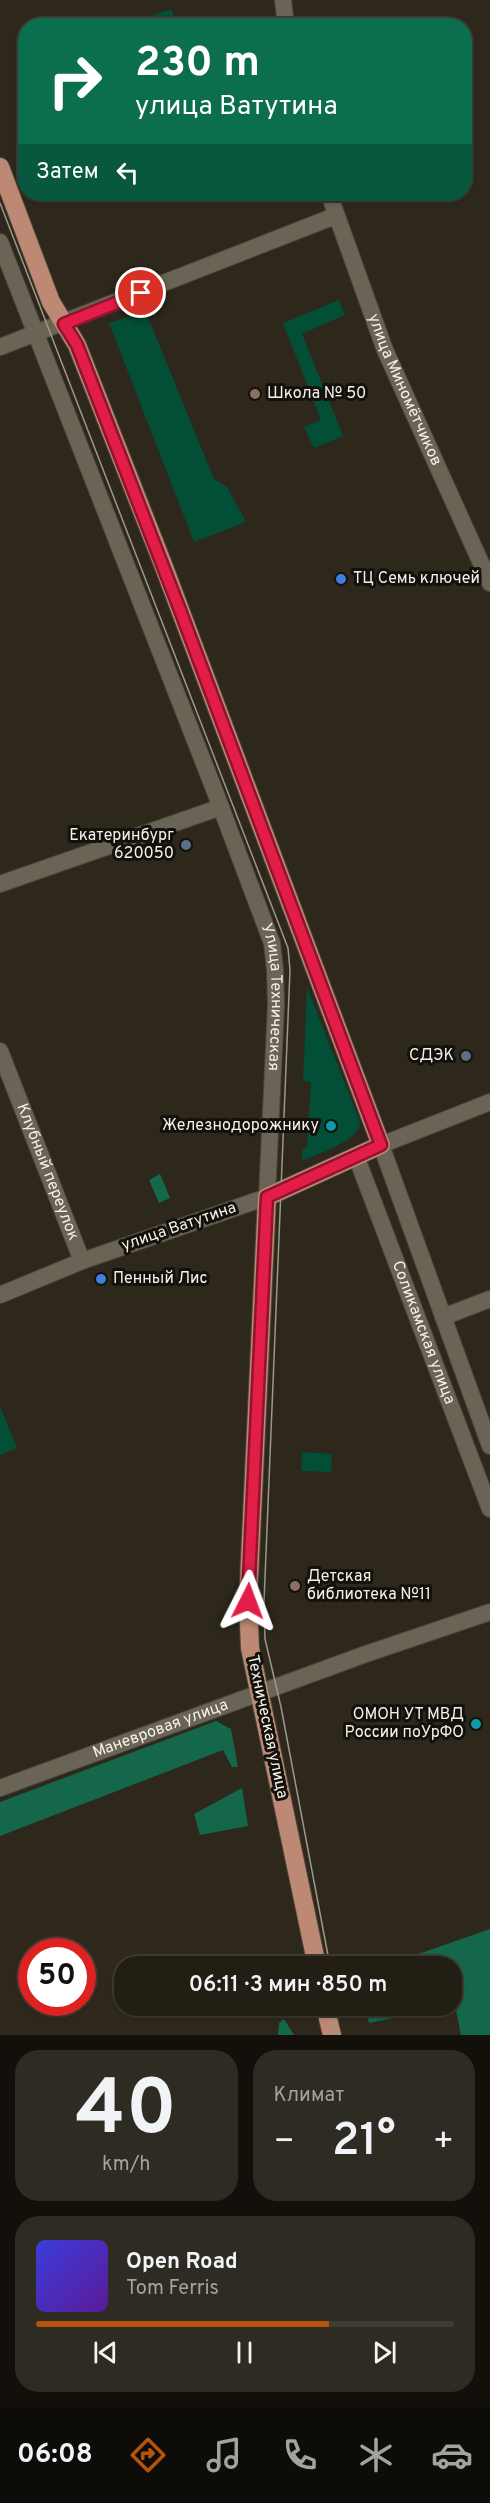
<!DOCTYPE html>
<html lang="ru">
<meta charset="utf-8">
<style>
body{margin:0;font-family:Overpass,sans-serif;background:#2e2b22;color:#f1f3f6;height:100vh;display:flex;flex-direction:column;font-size:22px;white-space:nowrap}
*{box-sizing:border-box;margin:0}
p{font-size:20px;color:#a2a2a0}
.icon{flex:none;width:33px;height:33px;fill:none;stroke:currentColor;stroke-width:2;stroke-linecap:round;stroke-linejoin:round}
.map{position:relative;height:2035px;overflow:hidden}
.drawer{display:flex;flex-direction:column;gap:15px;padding:15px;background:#13100b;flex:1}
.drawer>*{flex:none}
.hud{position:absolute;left:18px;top:18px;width:454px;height:183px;border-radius:24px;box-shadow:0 2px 4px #0004,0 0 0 2px #3f3c34;background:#0b6e4f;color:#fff;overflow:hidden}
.speed{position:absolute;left:18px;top:1938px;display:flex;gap:12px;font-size:30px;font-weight:700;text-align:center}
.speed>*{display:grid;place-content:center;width:78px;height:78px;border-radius:50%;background:#221e14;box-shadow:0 2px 4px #0004,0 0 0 2px #3f3c34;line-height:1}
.speed .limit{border:9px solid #d22;background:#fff;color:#111}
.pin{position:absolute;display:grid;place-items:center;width:51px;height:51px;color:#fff;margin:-26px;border:3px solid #fff;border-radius:50%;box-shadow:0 2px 6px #0007}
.me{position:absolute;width:66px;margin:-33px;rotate:3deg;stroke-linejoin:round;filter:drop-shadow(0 0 4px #0008)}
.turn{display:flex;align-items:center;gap:21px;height:126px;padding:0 18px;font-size:27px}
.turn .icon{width:78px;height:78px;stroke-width:2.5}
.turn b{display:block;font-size:42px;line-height:51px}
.then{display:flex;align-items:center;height:57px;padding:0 18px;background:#0003;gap:12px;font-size:22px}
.big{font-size:45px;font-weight:600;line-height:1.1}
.drawer .card{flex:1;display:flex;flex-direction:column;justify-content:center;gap:9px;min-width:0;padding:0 21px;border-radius:24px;background:#2e2b22}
.drawer .dial{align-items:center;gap:0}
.dial b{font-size:78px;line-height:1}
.song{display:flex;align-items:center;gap:18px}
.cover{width:72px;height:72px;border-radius:9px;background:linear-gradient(135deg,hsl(240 70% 55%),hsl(270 70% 35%))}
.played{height:6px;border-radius:3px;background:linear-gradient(90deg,#b45309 70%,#3f3c34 70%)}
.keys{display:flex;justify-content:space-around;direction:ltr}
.heat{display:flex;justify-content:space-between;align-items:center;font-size:33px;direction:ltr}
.drawer .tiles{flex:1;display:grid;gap:15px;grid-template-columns:1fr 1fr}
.card:last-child{grid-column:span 2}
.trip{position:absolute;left:114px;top:1956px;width:348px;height:60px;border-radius:24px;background:#221e14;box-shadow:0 2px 4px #0004,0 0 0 2px #3f3c34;font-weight:600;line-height:60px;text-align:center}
.menu{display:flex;height:96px;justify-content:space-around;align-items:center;background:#0e0c08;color:#a2a2a0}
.menu .icon{width:42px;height:42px}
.menu .active{color:#b45309}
.menu b{font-size:27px;color:#f1f3f6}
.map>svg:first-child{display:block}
.green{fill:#034e36}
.forest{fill:#15674b}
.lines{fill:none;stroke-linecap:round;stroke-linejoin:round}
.minor-casing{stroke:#4b473b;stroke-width:18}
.major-casing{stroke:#4b473b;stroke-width:20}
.minor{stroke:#696455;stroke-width:16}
.major{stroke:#be8974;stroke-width:18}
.tram{stroke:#9c988d;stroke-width:1.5}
.route-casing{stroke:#92132f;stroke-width:15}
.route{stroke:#e11d48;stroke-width:10}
.education-dot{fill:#8d6e63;stroke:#13110b;stroke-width:2}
.shop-dot{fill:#3f7fe0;stroke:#13110b;stroke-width:2}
.service-dot{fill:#5c6f8a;stroke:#13110b;stroke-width:2}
.culture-dot{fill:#0f9aa8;stroke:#13110b;stroke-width:2}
.labels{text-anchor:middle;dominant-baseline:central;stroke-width:6;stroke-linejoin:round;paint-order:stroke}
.street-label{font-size:16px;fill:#f4f1e8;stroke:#13110b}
.poi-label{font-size:16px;fill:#f4f1e8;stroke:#13110b;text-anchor:start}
</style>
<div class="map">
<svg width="490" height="2035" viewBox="0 0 490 2035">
<rect width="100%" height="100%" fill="#2d281b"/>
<g class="green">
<path d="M171,9l6,16h-52z"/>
<path d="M339,300l6,15 -43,19 41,102 -29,12 -10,-21 17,-7 -38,-97z"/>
<path d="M145,310l69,169 13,8 19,35 -52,20 -85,-219z"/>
<path d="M307,987l53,135c-1,20 -41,31 -58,39v-11l5,-3 4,-65 -8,-1z"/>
<path d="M0,1406l17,42 -17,7z"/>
<path d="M302,1452l30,2 -1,18 -30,-1z"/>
</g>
<g class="forest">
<path d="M160,1174l10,24 -11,5 -10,-23z"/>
<path d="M216,1721l15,8 7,38h-6l-9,-17 -223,86v-34z"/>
<path d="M242,1788l6,38 -48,9 -6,-21z"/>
<path d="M490,1929v106h-29l-6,-30h-3v-39h-68z"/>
<path d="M365,2006h84l-80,17z"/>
<path d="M284,2019l10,16h-16l1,-12z"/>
</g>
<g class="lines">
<g class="minor-casing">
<g id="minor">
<path d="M283,0l3,26"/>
<path id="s1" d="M329,194l56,156 105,233"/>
<path id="s2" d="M0,242l214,547 58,154 3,27 1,35 -9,192 -185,64 -82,34"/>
<path d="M0,347l335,-131"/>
<path d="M0,884l221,-77"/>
<path id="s3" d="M0,1051l82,210"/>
<path d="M490,1102l-109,43 109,301"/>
<path id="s4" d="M356,1156l134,353"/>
<path d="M443,1317l47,-18"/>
<path id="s5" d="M0,1788l363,-133 127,-43"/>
</g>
</g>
<g class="major-casing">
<g id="major">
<path d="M0,167l51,135 26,43 87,222 217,578 -114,52 -19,404 2,47 67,318"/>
<path d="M325,2006l7,29"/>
</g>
</g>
<use href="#minor" class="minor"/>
<use href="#major" class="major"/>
<g class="tram">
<path d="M0,203l288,745 2,22 -26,632 1,37 16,68 49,259"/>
<path d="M331,2006l6,29"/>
</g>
</g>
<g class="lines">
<g class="route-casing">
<path id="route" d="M141,293l-77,31 13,21 103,265 201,535 -114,52 -19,404"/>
</g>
<use href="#route" class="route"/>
</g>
<g class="education-dot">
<circle cx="255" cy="394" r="6"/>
<circle cx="295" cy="1586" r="6"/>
</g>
<g class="shop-dot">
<circle cx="341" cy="579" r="6"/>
<circle cx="101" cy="1279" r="6"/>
</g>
<g class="service-dot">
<circle cx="186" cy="845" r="6"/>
<circle cx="466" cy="1056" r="6"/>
</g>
<g class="culture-dot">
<circle cx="331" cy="1126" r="6"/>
<circle cx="476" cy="1724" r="6"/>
</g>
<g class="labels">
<g class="street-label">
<text stroke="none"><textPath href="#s1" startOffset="210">улица Миномётчиков</textPath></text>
<text stroke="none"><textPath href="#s2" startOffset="806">Улица Техническая</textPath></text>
<text stroke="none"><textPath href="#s3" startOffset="130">Клубный переулок</textPath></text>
<text transform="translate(179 1227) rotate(-19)">улица Ватутина</text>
<text stroke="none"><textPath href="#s4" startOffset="189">Соликамская улица</textPath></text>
<text transform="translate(267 1727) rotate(78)">Техническая улица</text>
<text stroke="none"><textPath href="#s5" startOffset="171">Маневровая улица</textPath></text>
</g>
<g class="poi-label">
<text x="267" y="394">Школа № 50</text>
<text x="353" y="579">ТЦ Семь ключей</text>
<text x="174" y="836" text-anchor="end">Екатеринбург<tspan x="174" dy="18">620050</tspan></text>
<text x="454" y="1056" text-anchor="end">СДЭК</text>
<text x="319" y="1126" text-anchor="end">Железнодорожнику</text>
<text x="113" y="1279">Пенный Лис</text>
<text x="307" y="1577">Детская<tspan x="307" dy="18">библиотека №11</tspan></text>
<text x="464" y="1715" text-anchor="end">ОМОН УТ МВД<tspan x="464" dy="18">России поУрФО</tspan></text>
</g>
</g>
</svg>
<div class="speed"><div class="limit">50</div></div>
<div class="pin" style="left:141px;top:293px;background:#d93025"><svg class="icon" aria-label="arrive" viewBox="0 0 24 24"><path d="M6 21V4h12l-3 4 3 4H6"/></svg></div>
<svg class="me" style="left:248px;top:1601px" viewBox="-20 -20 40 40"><path d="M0-17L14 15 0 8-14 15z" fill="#e11d48" stroke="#fff" stroke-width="4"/></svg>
<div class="trip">06:11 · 3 мин · 850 m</div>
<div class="hud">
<div class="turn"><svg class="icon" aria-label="right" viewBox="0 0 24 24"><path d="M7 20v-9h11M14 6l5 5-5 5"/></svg><div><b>230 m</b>улица Ватутина</div></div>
<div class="then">Затем<svg class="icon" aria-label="left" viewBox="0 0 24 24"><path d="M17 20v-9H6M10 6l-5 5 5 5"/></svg></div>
</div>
</div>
<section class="drawer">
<div class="tiles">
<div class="card dial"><b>40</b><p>km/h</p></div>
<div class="card"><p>Климат</p>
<div class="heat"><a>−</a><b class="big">21°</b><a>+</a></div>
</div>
<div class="card">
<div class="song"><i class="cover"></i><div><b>Open Road</b><p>Tom Ferris</p></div></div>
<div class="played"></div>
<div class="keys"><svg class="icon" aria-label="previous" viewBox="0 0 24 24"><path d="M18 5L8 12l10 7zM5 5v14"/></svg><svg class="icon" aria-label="pause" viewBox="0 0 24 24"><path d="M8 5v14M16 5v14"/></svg><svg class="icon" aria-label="next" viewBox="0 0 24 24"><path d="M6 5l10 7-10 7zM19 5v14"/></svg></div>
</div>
</div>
</section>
<nav class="menu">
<b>06:08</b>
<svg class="icon active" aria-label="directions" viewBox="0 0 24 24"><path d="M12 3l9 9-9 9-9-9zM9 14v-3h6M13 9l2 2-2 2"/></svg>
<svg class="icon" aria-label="music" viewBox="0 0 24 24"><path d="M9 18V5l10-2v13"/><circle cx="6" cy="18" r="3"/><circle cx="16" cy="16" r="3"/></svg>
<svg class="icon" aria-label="phone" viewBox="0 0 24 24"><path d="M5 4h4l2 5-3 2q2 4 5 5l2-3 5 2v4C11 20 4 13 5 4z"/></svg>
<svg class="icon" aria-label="climate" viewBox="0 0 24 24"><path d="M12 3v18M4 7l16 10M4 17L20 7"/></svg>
<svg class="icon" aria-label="car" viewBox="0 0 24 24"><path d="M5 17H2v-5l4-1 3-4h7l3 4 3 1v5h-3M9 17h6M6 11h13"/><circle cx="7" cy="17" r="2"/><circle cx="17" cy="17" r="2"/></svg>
</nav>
